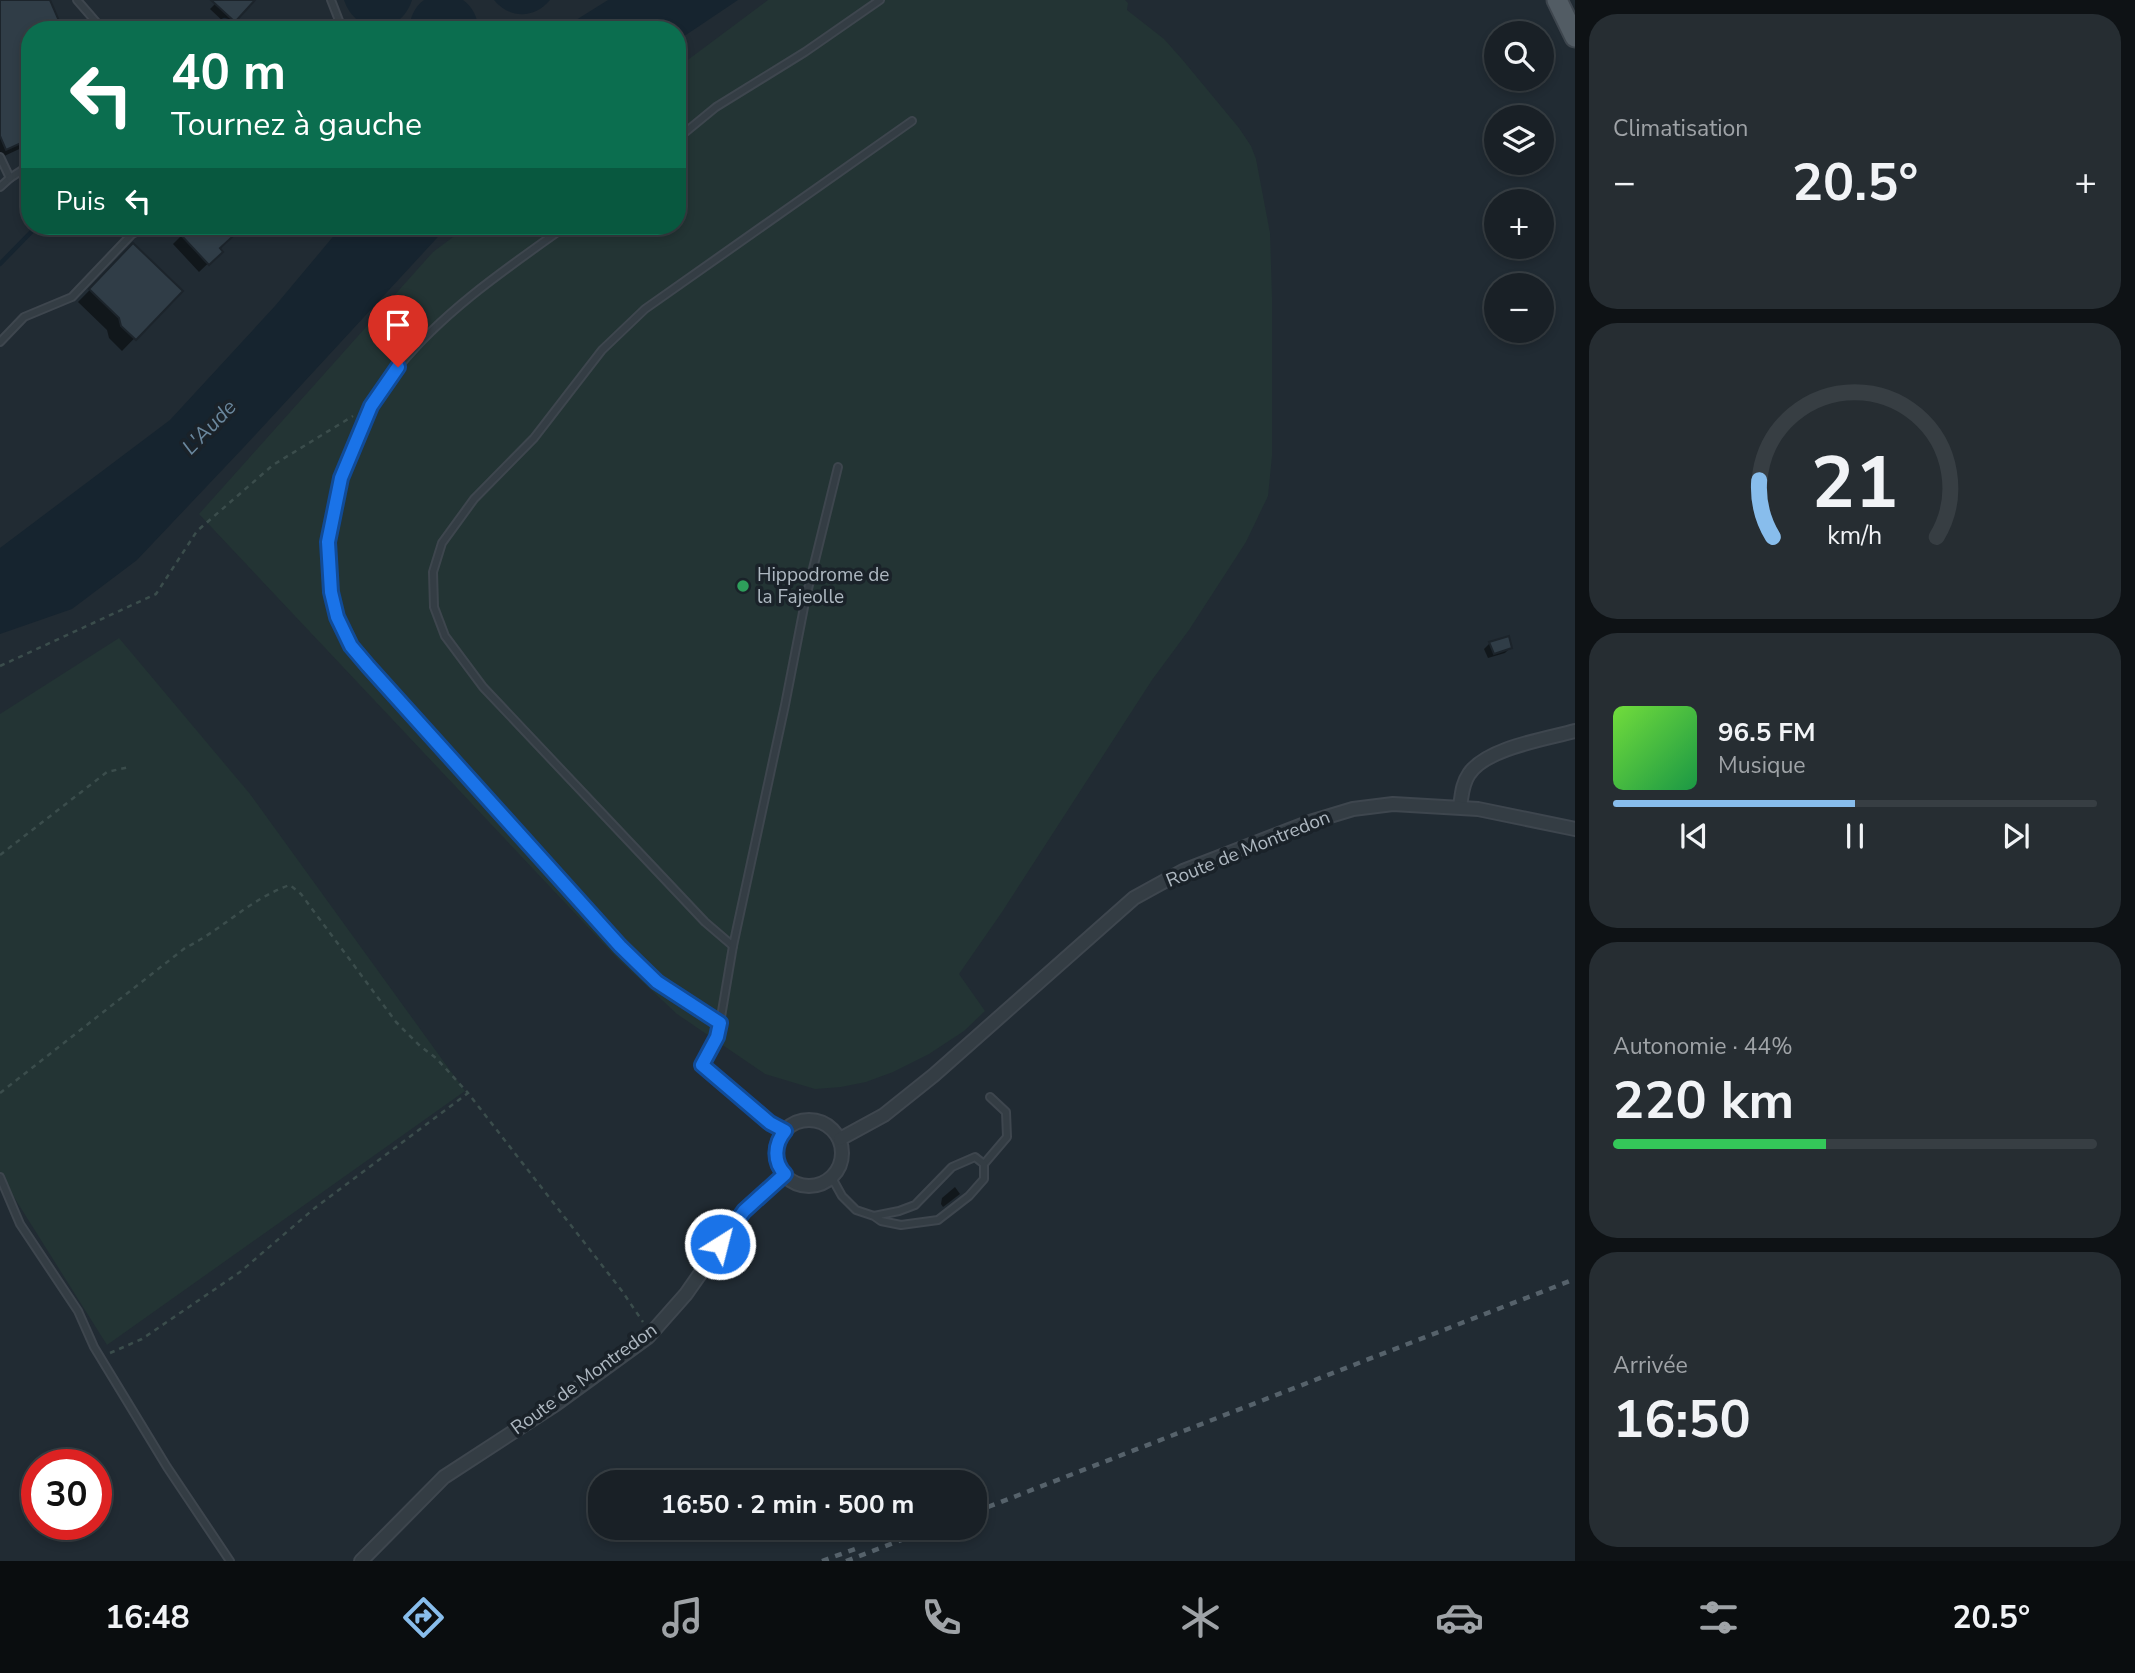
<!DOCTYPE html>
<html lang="fr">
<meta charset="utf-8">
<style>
body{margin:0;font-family:"Nunito Sans",sans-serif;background:#262d32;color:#f1f3f6;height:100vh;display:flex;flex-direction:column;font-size:26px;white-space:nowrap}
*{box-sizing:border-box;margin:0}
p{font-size:23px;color:#9fa3a7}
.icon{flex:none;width:38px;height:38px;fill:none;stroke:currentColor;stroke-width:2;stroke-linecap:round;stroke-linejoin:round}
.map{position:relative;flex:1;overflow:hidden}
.details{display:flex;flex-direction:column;gap:14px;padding:14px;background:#0e1215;width:560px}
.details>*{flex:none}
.guide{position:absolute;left:21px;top:21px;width:665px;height:214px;border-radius:28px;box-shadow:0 4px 10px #0003,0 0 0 2px #373e43;background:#0b6e4f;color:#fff;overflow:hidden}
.tools{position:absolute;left:1484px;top:21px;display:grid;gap:14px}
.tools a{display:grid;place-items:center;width:70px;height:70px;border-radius:50%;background:#192026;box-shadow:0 4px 10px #0003,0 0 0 2px #373e43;font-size:35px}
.speed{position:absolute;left:21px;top:1449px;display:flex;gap:14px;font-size:35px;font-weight:700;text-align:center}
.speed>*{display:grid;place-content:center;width:91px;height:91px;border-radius:50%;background:#192026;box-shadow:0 4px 10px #0003,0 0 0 2px #373e43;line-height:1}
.speed .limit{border:10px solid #d22;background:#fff;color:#111}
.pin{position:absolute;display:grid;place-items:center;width:60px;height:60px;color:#fff;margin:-72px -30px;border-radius:50% 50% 50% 0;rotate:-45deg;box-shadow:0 0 7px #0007}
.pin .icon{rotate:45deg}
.me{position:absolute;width:77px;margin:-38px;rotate:36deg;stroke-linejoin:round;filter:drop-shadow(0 0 5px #0008)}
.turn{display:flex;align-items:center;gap:24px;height:147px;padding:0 35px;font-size:32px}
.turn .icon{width:91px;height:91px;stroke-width:2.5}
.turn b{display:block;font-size:49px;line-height:60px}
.then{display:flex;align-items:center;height:66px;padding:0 35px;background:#0003;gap:14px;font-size:26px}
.big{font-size:52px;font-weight:700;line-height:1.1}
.details .tile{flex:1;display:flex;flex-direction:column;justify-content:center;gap:10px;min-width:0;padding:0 24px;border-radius:28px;background:#262d32}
.details .dial{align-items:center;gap:0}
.dial svg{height:182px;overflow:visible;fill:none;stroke:#373e43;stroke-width:7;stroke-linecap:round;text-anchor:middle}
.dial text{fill:#f1f3f6;stroke:none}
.song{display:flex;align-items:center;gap:21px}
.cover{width:84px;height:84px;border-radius:10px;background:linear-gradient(135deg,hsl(100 70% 55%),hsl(140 70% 35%))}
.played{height:7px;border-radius:4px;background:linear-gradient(90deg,#88bdec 50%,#373e43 50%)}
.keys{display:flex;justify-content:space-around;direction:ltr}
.heat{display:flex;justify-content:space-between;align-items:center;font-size:38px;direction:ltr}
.charge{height:10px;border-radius:5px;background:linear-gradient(90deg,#34c759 44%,#373e43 0)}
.trip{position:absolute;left:588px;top:1470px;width:399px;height:70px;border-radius:28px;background:#192026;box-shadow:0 4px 10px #0003,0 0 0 2px #373e43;font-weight:700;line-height:70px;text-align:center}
.tabs{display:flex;height:112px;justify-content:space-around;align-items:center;background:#0a0d0f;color:#9fa3a7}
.tabs .icon{width:49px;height:49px}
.tabs .selected{color:#88bdec}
.tabs b{font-size:32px;color:#f1f3f6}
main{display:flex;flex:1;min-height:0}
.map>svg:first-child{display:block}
.green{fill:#233434}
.water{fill:#16242f}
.shadow{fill:#0007}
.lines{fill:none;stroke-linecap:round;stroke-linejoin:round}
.stream{stroke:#16242f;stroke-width:4.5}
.building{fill:#303d47;stroke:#1c242b;stroke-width:2}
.service-casing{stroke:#3e464e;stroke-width:10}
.minor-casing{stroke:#3e464e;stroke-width:16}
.primary-casing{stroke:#3e464e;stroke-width:23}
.path{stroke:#3b4d4c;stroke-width:2.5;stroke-dasharray:5 5;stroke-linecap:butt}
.service{stroke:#343d44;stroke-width:6}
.minor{stroke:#343d44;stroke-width:12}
.primary{stroke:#525c64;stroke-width:19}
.rail{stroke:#56626b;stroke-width:4.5;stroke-dasharray:7 7;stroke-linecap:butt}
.route-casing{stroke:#114b97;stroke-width:18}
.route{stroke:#1a73e8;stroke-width:12}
.leisure-dot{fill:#2e9e5b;stroke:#1a2229;stroke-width:2.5}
.labels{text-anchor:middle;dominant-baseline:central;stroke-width:7;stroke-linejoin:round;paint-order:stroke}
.poi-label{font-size:19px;fill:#aeb8c1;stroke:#1a2229;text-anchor:start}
.street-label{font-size:19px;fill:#aeb8c1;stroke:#1a2229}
.water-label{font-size:21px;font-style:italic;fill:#6a879d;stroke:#1a2229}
</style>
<main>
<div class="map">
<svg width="1575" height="1561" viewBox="0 0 1575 1561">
<rect width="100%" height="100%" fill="#212b33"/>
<g class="green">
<path d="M768,0h357l3,3 -1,7 37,29 17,19 58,70 12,18 5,13 14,74 2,64v159l-4,40 -22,46 -57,88 -37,50 -150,232 -43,62 26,37 -21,20 -35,23 -36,18 -27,10 -25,5 -26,2 -50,-15 -88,-60 -59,-55 -419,-445 234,-262 35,-26h209v-158z"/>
<path d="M119,638l131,156 215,297 -358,254 -107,-170v-461z"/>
</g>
<g class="water">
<path d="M344,0h68c-12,37 -56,36 -68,0z"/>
<path d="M424,0h39c10,7 15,18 15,30h-69c1,-12 5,-23 15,-30z"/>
<path d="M494,0h56c-16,19 -40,19 -56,0z"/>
<path d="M608,0h130l-61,41v-11h-117z"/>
<path d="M342,226h106l-204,221 -107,113 -65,49 -72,25v-86l170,-128 105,-114z"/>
</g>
<g class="shadow">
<path d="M0,0h48l-18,30v114l-30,14z"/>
<path d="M219,0h27l4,4 -22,22 -18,-17z"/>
<path d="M191,226h51l-25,23 3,3 -21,20 -26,-28z"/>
<path d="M133,246l47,45 -58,60 -13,-13 -2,-8 -29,-28z"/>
<path d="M1490,643l20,5 -5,5 -17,5 -4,-9z"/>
<path d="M955,1187l5,7 -17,13 -2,-3 1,-6z"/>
</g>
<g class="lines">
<g class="stream">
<path d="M215,30l9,-10 32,10"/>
<path d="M0,264l37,-38"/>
</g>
</g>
<g class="building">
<path d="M0,0h50l13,30h-33v109l-24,11 -6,-14z"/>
<path d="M211,0h44l-20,22z"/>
<path d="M189,226h55l-24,22 3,4 -14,13 -29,-31z"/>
<path d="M133,243l50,48 -47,49 -15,-14 -2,-8 -30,-29z"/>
<path d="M1509,636l3,12 -18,6 -5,-12z"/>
</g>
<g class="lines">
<g class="service-casing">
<g id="service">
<path d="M77,0l26,30"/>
<path d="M331,0l9,23 -1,7"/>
<path d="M677,139l39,-32 89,-55 75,-52"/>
<path d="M0,157l10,21 -10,9"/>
<path d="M10,178l20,-13"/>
<path d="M566,226c-59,42 -121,84 -167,140 -10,12 -21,26 -28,40 -8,13 -12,30 -18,44 -25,61 -39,136 -2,196 4,7 11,14 17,20l252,280 37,37 63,40 -3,14 -15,28"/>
<path d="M0,342l24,-25 48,-20 60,-63 15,-8"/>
<path d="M733,946l-28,-24 -222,-235 -38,-51 -11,-29 -1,-35 9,-29 32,-44 60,-61 68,-88 43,-41 267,-188"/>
<path d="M720,1023l13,-77 52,-241 21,-108 32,-130"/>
<path d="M984,1164l23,-27 -1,-25 -16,-15"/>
<path d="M0,1177l20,47 58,87 16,36 73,120 63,94"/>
<path d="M832,1178l10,18 14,14 18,6 7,5 20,4 37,-5 31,-24 15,-17v-15l-9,-7 -23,10 -37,38 -16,6 -25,5"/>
</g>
</g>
<g class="minor-casing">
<g id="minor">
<path d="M1460,806c2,-11 2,-22 9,-32 17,-26 77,-35 106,-43"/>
<path d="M702,1065l68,58 15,8"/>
<circle cx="809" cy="1153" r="33"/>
<path d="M840,1139l44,-24 50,-40 200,-177 49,-27 127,-49 43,-13 40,-5 85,5 97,20"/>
<path d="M361,1561l83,-84 112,-73 92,-67 38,-43 58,-83 41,-37"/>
</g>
</g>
<g class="primary-casing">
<path id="primary" d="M1557,0l18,37"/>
</g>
<g class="path">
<path d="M0,666l156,-72 41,-63 76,-66 80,-49"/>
<path d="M0,855l107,-83 22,-5"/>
<path d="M0,1093l185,-145c37,-18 66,-50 105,-63l11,9 95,128 24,24 16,12 32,35"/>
<path d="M110,1353l32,-14 98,-67 76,-65 152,-114 154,198 21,31"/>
</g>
<use href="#service" class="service"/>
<use href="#minor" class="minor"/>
<use href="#primary" class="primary"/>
<g class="rail">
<path d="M975,1512l600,-233"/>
<path d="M822,1561l33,-12"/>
<path d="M846,1561l87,-33"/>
</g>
</g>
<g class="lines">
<g class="route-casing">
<path id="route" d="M398,367l-27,39 -30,72 -13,64 3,50 6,25 14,29 17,20 252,280 37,36 63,41 -3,14 -15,28 68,58 15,8c-11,13 -12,31 0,43l-41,37 -24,33"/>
</g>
<use href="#route" class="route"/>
</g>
<circle class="leisure-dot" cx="743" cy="586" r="7"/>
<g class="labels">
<g class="poi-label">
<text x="757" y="575">Hippodrome de<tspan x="757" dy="22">la Fajeolle</tspan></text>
</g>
<g class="street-label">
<text transform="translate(1248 849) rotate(-22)">Route de Montredon</text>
<text transform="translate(584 1379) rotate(-36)">Route de Montredon</text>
</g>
<g class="water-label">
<text transform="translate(209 427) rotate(-46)">L'Aude</text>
</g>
</g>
</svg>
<div class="tools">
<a><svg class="icon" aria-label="search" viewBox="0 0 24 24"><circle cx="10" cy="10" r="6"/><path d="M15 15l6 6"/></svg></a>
<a><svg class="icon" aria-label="layers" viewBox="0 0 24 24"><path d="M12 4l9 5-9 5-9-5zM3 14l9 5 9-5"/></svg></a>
<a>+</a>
<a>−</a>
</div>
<div class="speed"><div class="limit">30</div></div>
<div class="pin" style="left:398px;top:367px;background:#d93025"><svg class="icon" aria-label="arrive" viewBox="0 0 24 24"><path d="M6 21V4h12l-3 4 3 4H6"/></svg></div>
<svg class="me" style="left:720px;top:1244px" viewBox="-20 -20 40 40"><circle r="17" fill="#1a73e8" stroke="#fff" stroke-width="3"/><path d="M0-11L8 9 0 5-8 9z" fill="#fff"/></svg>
<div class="trip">16:50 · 2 min · 500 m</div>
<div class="guide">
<div class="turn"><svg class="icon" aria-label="left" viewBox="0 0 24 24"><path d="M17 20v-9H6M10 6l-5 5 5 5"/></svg><div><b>40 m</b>Tournez à gauche</div></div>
<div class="then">Puis<svg class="icon" aria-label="left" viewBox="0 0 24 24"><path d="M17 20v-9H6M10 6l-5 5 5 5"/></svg></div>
</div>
</div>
<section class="details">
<div class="tile"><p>Climatisation</p>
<div class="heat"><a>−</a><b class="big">20.5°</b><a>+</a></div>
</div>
<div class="tile dial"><svg viewBox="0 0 100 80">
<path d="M14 69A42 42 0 1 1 86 69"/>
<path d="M14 69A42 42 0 0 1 8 44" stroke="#88bdec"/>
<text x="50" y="56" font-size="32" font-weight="700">21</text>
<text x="50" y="72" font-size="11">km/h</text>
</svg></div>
<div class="tile">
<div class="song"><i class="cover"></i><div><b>96.5 FM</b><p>Musique</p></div></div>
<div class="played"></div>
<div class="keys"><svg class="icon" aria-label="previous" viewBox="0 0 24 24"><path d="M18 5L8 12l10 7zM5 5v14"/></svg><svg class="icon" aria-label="pause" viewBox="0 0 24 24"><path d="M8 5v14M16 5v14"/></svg><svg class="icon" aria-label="next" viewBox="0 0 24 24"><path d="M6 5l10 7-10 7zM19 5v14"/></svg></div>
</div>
<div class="tile"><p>Autonomie · 44%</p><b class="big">220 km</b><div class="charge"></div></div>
<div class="tile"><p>Arrivée</p><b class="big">16:50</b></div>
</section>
</main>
<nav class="tabs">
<b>16:48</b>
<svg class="icon selected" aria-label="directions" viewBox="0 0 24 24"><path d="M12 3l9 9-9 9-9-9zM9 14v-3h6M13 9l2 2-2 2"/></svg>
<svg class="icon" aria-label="music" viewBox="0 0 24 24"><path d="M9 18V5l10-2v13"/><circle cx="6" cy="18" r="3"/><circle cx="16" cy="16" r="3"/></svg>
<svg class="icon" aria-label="phone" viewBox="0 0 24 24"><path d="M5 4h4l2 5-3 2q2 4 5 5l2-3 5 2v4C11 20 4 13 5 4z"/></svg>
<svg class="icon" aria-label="climate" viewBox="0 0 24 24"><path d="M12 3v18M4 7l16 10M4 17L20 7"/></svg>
<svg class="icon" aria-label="car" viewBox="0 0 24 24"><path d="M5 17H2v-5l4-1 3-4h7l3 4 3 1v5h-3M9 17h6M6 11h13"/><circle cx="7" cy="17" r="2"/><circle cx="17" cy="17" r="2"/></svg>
<svg class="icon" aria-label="filters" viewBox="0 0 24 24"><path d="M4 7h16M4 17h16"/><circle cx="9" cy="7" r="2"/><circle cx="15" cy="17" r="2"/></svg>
<b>20.5°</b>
</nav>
